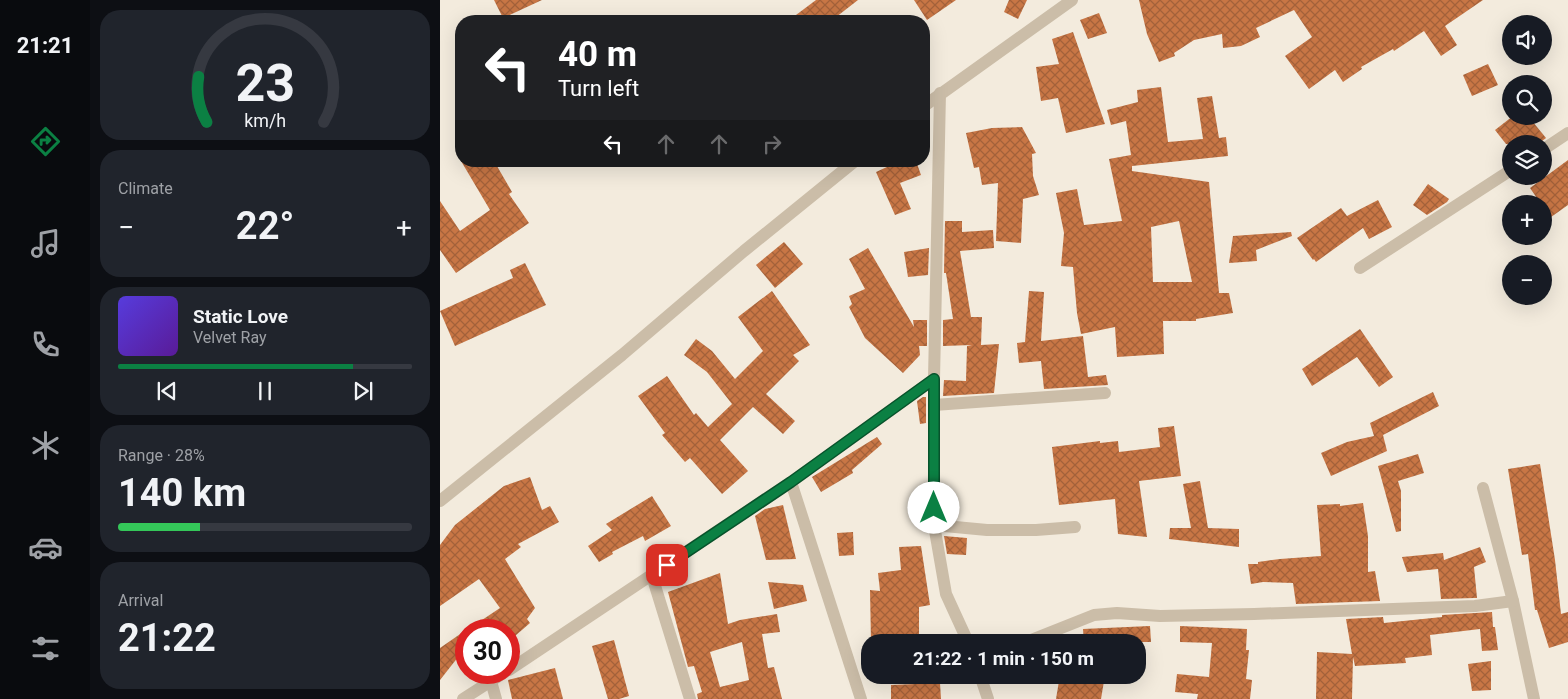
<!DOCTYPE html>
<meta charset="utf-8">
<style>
body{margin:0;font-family:Roboto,sans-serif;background:#20242c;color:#f1f3f6;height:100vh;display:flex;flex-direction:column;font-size:19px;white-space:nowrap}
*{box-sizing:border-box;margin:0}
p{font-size:16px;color:#9ea1a6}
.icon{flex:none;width:28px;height:28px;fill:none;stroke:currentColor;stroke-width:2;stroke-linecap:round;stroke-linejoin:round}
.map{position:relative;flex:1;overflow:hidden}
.details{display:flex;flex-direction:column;gap:10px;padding:10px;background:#0d0f14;width:350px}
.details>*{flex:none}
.banner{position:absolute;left:15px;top:15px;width:475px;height:152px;border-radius:20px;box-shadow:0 5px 20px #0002;background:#202124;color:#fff;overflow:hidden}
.buttons{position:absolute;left:1062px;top:15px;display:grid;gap:10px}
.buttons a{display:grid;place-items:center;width:50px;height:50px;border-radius:50%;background:#171b24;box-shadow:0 5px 20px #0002;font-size:25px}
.speed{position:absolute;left:15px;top:619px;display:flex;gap:10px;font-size:25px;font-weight:700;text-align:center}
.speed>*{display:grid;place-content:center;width:65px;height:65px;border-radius:50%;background:#171b24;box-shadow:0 5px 20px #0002;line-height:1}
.speed .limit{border:8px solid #d22;background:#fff;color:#111}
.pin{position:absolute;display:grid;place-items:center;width:42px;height:42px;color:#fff;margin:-21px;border-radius:10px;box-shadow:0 2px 8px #0006}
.me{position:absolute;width:55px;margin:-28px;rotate:0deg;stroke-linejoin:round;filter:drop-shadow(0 0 4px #0008)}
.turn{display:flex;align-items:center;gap:18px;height:105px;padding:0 20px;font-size:22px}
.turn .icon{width:65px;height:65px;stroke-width:2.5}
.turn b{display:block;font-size:35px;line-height:42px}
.lanes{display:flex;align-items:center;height:48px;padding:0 20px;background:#0003;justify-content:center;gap:25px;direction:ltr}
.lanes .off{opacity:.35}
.big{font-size:38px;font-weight:700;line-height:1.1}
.details .tile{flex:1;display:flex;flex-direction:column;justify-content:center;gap:8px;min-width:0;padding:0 18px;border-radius:20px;background:#20242c}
.details .dial{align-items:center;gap:0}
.dial svg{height:130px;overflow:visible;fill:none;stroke:#363941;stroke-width:7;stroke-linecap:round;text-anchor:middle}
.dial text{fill:#f1f3f6;stroke:none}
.song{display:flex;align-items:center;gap:15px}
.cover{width:60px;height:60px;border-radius:8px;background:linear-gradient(135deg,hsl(250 70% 55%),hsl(270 70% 35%))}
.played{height:5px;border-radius:2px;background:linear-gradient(90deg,#0b8043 80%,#363941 80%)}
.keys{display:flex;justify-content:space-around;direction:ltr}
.heat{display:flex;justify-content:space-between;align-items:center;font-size:28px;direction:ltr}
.charge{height:8px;border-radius:4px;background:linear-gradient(90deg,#34c759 28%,#363941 0)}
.trip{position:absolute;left:421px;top:634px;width:285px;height:50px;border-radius:20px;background:#171b24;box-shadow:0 5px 20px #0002;font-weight:700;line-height:50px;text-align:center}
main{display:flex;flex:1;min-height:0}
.tab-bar{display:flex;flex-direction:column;width:90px;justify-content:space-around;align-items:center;background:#090b0e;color:#9ea1a6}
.tab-bar .icon{width:35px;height:35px}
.tab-bar .selected{color:#0b8043}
.tab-bar b{font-size:22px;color:#f1f3f6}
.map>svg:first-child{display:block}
.building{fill:url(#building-cross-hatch);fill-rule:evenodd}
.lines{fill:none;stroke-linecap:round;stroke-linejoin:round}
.street{stroke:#cbbda8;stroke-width:12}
.route-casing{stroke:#07532c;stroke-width:12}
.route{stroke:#0b8043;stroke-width:9}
</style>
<main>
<nav class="tab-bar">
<b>21:21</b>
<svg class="icon selected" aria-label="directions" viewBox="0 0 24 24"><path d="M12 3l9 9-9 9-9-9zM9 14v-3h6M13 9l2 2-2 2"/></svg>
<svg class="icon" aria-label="music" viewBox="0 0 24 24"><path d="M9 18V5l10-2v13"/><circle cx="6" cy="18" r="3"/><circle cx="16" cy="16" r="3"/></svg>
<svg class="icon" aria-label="phone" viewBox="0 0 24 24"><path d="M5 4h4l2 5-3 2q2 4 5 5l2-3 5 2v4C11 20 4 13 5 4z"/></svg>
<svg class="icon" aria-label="climate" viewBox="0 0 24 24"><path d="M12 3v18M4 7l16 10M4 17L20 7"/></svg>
<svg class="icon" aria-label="car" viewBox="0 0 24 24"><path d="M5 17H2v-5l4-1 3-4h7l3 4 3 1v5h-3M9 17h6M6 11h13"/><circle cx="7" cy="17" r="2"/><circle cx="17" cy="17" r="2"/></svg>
<svg class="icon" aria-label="filters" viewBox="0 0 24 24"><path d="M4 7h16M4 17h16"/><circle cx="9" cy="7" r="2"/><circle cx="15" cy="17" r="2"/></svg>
</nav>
<section class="details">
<div class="tile dial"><svg viewBox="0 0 100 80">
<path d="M14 69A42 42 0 1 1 86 69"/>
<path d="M14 69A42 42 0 0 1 9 41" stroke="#0b8043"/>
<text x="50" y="56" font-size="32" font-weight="700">23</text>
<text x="50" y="72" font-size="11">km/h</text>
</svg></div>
<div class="tile"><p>Climate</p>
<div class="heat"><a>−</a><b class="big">22°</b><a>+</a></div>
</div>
<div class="tile">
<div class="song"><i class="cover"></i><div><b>Static Love</b><p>Velvet Ray</p></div></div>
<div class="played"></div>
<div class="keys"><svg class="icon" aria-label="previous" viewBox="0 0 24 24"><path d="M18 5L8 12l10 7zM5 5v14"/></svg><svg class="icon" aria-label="pause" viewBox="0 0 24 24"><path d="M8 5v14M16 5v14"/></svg><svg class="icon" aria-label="next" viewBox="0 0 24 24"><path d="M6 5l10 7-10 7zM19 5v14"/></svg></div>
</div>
<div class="tile"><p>Range · 28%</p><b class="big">140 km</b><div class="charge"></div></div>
<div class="tile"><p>Arrival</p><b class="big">21:22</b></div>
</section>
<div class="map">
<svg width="1128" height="699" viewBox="0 0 1128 699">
<defs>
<pattern id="building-cross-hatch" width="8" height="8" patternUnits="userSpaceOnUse" patternTransform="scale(1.25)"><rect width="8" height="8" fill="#c87645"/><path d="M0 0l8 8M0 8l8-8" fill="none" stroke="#a3613a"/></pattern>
</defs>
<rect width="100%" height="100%" fill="#f3ebdd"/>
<g class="building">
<path d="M54,0h48l-39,18z"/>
<path d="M376,0h42l-27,21h-43z"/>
<path d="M474,0h42l-29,20z"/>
<path d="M569,0h18l-9,19 -14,-7z"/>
<path d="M699,0h344l-38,26 12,19 -16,11 -17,-25 -30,20 -1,-2 -32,18 1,2 -19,13 -8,-12 -26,19 -24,-33 27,-19 -18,-27 -38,18 4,9 -19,9 -18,2 -1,-14 -28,6 -20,13 1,3 -16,6 -12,-28z"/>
<path d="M659,13l8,20 -19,6 -8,-19z"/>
<path d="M633,32l32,92 -39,9 -8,-35 -17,3 -5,-34 23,-3 -7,-25z"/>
<path d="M1048,64l10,21 -26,11 -9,-21z"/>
<path d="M721,87l7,55 35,-3 -6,-41 15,-2 7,42 7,-1 2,19 -96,10v5l77,11 10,111h10l4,20 -37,6v2h-33l1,33 -47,3 -2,-30 -34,7 -4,-21 -4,-46 -12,-1 3,-33 -8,-40 21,-4 7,36 38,-4 -13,-62 22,-4 -5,-34 -15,4 -4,-15 31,-8 -1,-12zM739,221l13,61h-39l-2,-55z"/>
<path d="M1073,116h15l18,22 -8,6h-32l-11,-14z"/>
<path d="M582,127l14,26 -4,1 1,22 6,19 -16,4 -2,44 -25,-2 2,-58 -16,2 -3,-18 -5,1 -8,-35 26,-5z"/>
<path d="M1128,160v45l-24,17v-18h-3l-11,-16z"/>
<path d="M21,161h33l18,31 -3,2 20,29 -73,50 -16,-23v-49l20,30 30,-21z"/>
<path d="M460,161h16l5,14 -21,8 11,26 -16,6 -19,-43z"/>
<path d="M988,184l21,15 -2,3 -20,13 -14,-10z"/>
<path d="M938,200l14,27 -23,12 -6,-11 -47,34 -2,-3 -1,1 -16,-22 44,-30 6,8z"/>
<path d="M505,221h17v11l31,-2 1,18 -34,3 11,66h11l-1,28 18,-1 -5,49 -51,3 1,-16 22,1 1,-35 5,-1 -29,1v-26l10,-1 -7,-46h-2z"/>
<path d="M851,232l1,4 -36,14 1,11 -28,2 4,-27z"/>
<path d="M344,242l19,22 -28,24 -19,-23z"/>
<path d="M428,248l46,79 -1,-7h14v26h-8l1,9 -17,18 -38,-35 -16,-31 3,-3 -3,-8 16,-7 -16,-30z"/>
<path d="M489,248l-1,27 -20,2 -4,-25z"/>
<path d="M85,263l21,42 -91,41 -15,-35 73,-33 -3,-8z"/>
<path d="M332,291l38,54 -17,10 6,6 -33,33 29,27 -12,13 -30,-27 -33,33 28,31 -26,23 -32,-36 -5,4 -23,-27 3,-2 -27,-37 29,-20 27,39 2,-2 12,14 24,-23 -25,-32 -23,-17 12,-16 16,12 23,28 28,-28 -25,-34z"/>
<path d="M589,291l15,1 -3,49 42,-5 5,41 18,-2 2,10 -64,4 -3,-28 -22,2 -2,-20 8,-1z"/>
<path d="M920,329l33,48 -14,10 -22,-30 -45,29 -10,-17z"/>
<path d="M993,392l6,14 -56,29 4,16 -56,25 -10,-23 26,-11 27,-6 -4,-13z"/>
<path d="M483,397h3v26l-6,1 -3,-23z"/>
<path d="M734,426l7,50 -42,5 8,56 -29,-3 -3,-35 -56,6 -7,-58 48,-6v2l18,-2 1,11 41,-5 -2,-19z"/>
<path d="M437,437l5,7 -30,26 1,3 -32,19 -9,-15z"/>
<path d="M978,454l6,19 -26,8 3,10v40l-5,1 -18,-66z"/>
<path d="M1100,464l15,96 6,54 7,-2v30l-19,6 -12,-38h-2l-7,-56 -6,1 -14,-86z"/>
<path d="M90,477l12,33 8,-4 9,16 -41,22 3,3 -16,12 30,49 -8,11 3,4 -15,13 -5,-6h-43l33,-22 -21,-29 -39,27v-61l15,-20 49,-39z"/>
<path d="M760,481l8,47 31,1v18l-70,-8 1,-11h21l-8,-44z"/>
<path d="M212,496l19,30 -26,15 -2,-5 -31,16 1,2 -14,8 -11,-16 24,-16 -6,-6z"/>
<path d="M923,503l5,33v36l7,-1 5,30 -84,3 -3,-21 -30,-1 -12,2 -3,-20h10v-2l22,-3 41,-3 -4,-51 23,-1v2z"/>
<path d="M343,505l13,54 -30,1 -11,-44 10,-7z"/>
<path d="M413,532l1,23 -15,1 -2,-23z"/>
<path d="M504,536l23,2 -1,17 -19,-1z"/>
<path d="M481,546l9,59 -11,2v35h-48l-1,-52 10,1 -2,-18 23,-3 -2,-23z"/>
<path d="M1040,547l6,15 -12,5 3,31h-3l-33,1 -3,-30 -31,3 -5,-15 41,-4 1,7z"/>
<path d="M280,573l8,51 12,-4 37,-6 3,18 -18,2 6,34 6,-1 8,32h-84l-1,-5 5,-2 -8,-26 -6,1 -20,-75zM302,642l7,38 -29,7 -10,-35z"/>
<path d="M328,582l35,3 4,16 -33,8z"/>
<path d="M1052,612l1,15h2l3,23 -16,1 -2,-22 -50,6 2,20 -27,3 1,5 -51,3 -2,-9 -1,42h-36l1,-47 35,2 -6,-35 37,-2 1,6 58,-6v-2z"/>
<path d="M710,626l1,16h-67l-1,-13z"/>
<path d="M740,626l67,3 -1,21h3l-3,29 6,1 -2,19h-53l1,-5 -23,-2 2,-18 32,3 3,-34 -32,-1z"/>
<path d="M26,630v17l-26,33v-32z"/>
<path d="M174,640l15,56 -10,3h-11l-16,-53z"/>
<path d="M1051,661v29l-19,1 -4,-27z"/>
<path d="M115,668l8,31h-51l-4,-19z"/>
<path d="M620,675h45l-4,24h-45z"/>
<path d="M500,683l1,16h-50v-14z"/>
</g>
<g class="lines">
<g class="street">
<path d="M500,93l-6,286v146l12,69 22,48"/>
<path d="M484,106l148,-106"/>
<path d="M1104,149l24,-16"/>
<path d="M920,268l151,-98"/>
<path d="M494,405l171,-12"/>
<path d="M351,482l70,217"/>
<path d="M1043,488l30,113 21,98"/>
<path d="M0,501l182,-146 122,-104 111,-90"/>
<path d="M494,525l53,5h49l39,-3"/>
<path d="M212,576l38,123"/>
<path d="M586,642l68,-27 23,-2 43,3 94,-2 221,-8 38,-5"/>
<path d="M69,670l282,-188 143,-103"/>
<path d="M540,675l8,24"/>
<path d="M51,681l5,18"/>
<path d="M23,699l42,-27"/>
</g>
</g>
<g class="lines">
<g class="route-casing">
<path id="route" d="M227,565l124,-83 143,-103v129"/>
</g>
<use href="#route" class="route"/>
</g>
</svg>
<div class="buttons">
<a><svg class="icon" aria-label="sound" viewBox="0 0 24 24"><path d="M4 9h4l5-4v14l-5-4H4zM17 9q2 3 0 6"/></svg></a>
<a><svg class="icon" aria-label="search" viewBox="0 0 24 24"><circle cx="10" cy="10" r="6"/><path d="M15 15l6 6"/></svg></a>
<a><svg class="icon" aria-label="layers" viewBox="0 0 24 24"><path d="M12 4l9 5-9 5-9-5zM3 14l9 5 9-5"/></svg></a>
<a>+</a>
<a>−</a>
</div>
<div class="speed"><div class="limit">30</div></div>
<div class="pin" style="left:227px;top:565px;background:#d93025"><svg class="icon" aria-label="arrive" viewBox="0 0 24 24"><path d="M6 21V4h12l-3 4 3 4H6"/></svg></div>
<svg class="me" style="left:494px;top:508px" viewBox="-20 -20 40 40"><circle r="19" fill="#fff"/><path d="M0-13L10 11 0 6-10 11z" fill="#0b8043"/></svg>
<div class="trip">21:22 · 1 min · 150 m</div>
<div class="banner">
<div class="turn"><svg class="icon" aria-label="left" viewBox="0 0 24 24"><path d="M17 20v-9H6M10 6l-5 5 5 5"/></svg><div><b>40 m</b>Turn left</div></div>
<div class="lanes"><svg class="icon" aria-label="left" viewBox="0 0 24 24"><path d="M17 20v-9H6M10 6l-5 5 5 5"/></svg><svg class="icon off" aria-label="ahead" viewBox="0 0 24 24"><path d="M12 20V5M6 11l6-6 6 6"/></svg><svg class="icon off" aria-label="ahead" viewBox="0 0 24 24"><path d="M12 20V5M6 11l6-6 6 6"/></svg><svg class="icon off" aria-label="right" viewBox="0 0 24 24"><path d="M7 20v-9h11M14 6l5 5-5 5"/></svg></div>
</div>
</div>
</main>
